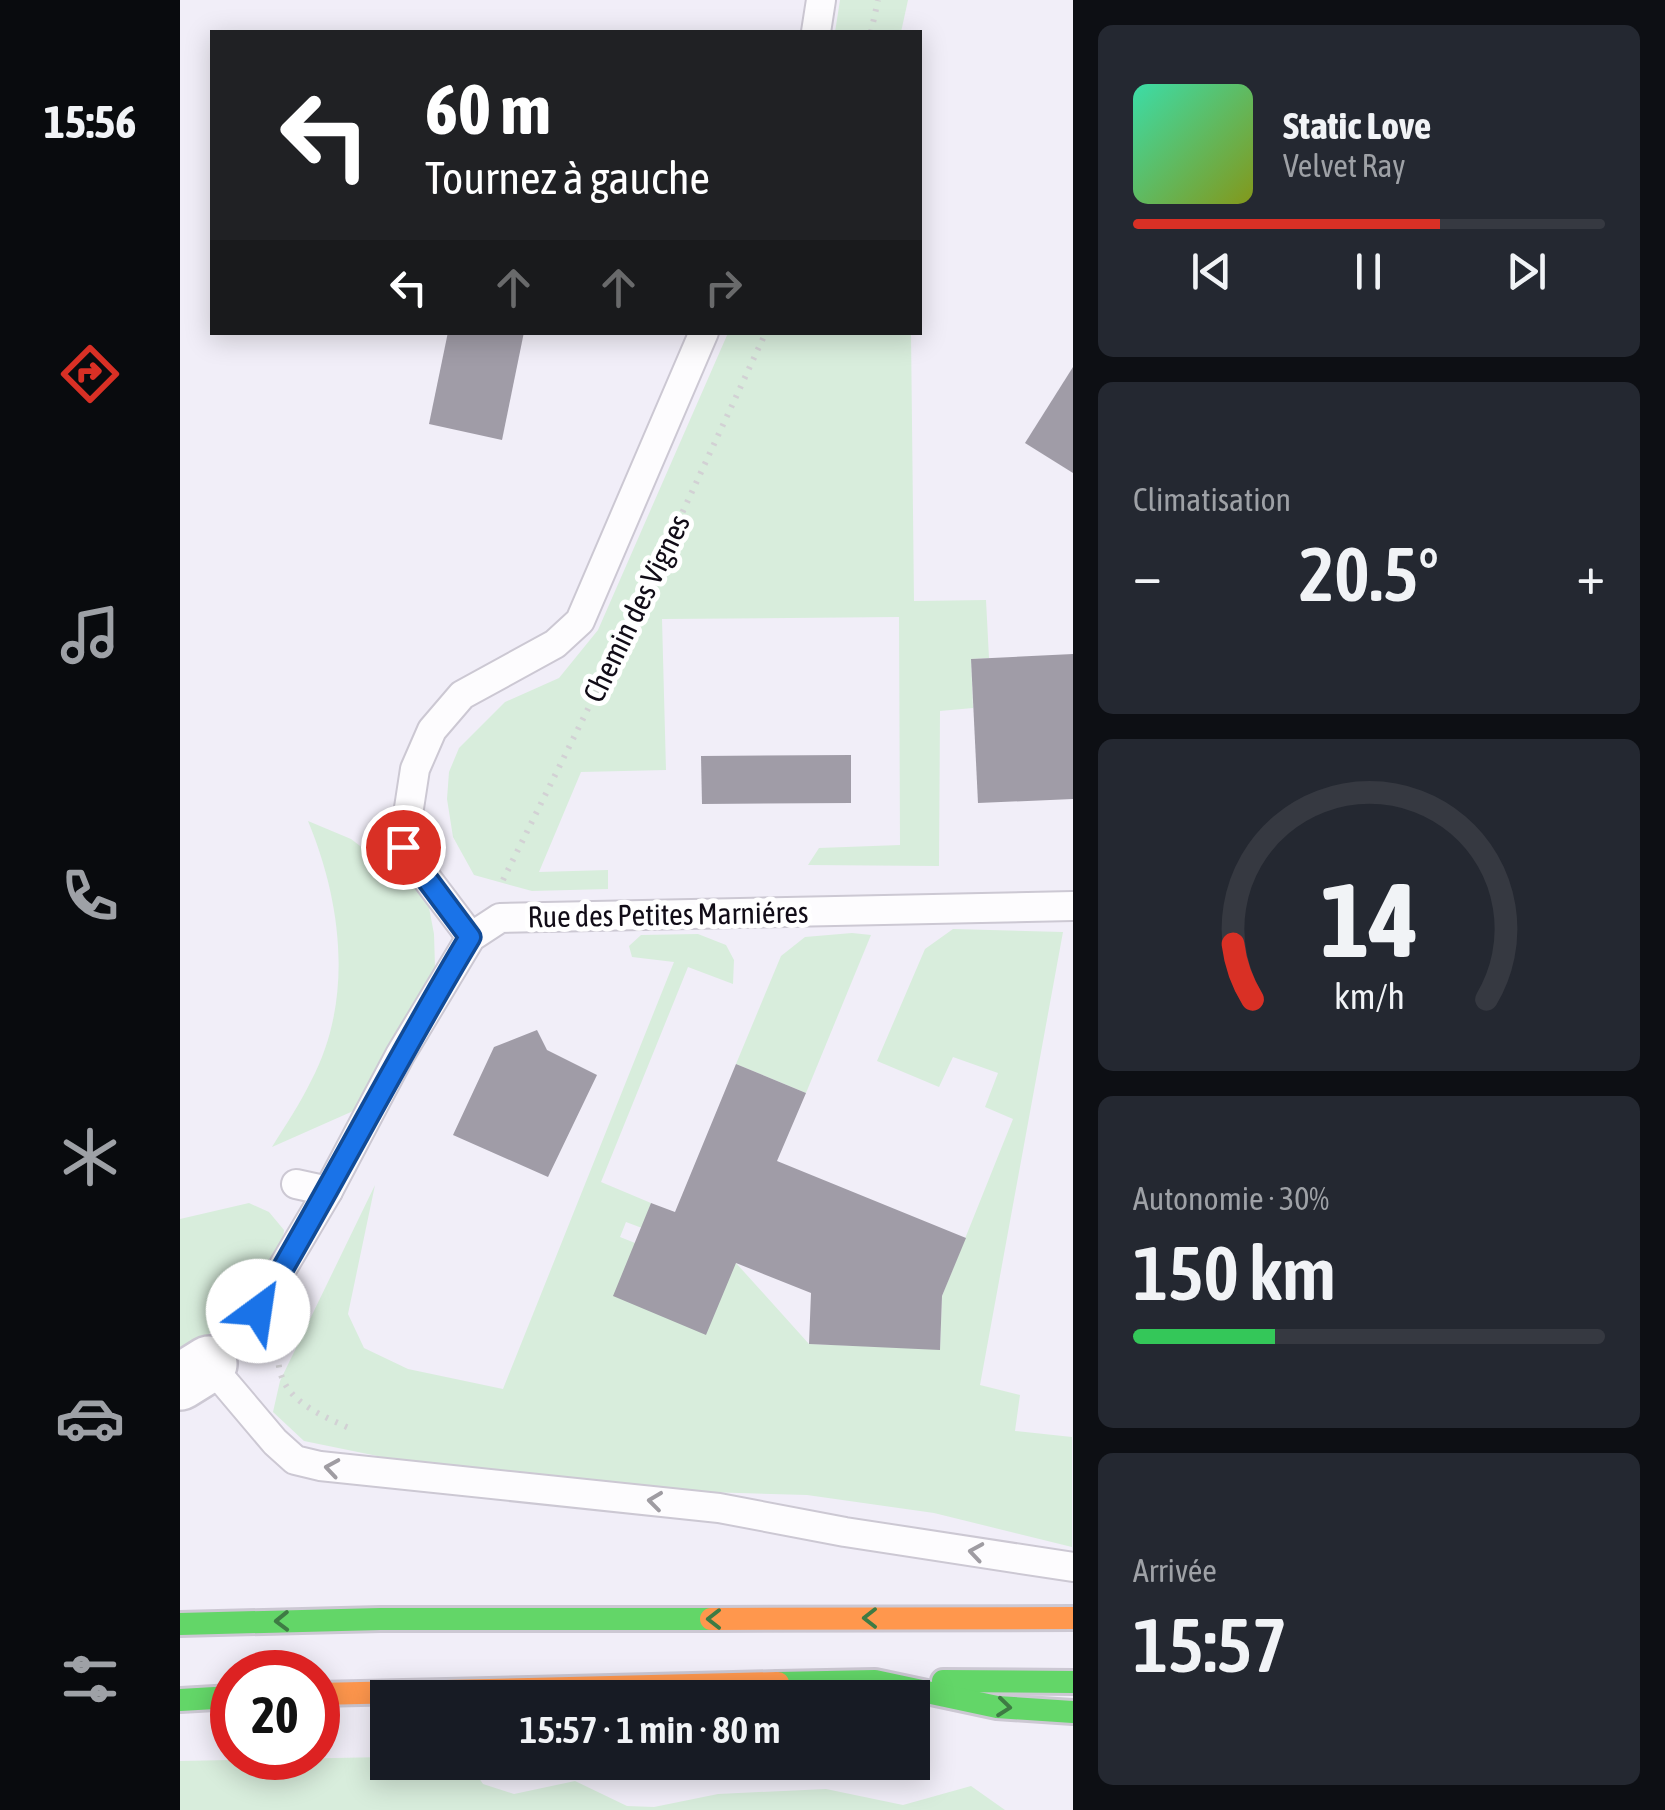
<!DOCTYPE html>
<html lang="fr">
<meta charset="utf-8">
<style>
body{margin:0;font-family:"Asap Condensed",sans-serif;background:#242831;color:#f1f3f6;height:100vh;display:flex;flex-direction:column;font-size:38px;white-space:nowrap}
*{box-sizing:border-box;margin:0}
p{font-size:32px;color:#9ea1a6}
.icon{flex:none;width:55px;height:55px;fill:none;stroke:currentColor;stroke-width:2;stroke-linecap:round;stroke-linejoin:round}
.map{position:relative;flex:1;overflow:hidden}
.side{display:flex;flex-direction:column;gap:25px;padding:25px;background:#0d0f14;width:592px}
.side>*{flex:none}
.guide{position:absolute;left:30px;top:30px;width:712px;height:305px;border-radius:0px;box-shadow:0 5px 25px #0003;background:#202124;color:#fff;overflow:hidden}
.speed{position:absolute;left:30px;top:1650px;display:flex;gap:20px;font-size:50px;font-weight:700;text-align:center}
.speed>*{display:grid;place-content:center;width:130px;height:130px;border-radius:50%;background:#171b24;box-shadow:0 5px 25px #0003;line-height:1}
.speed .limit{border:15px solid #d22;background:#fff;color:#111}
.pin{position:absolute;display:grid;place-items:center;width:85px;height:85px;color:#fff;margin:-42px;border:5px solid #fff;border-radius:50%;box-shadow:0 2px 10px #0007}
.me{position:absolute;width:110px;margin:-55px;rotate:31deg;stroke-linejoin:round;filter:drop-shadow(0 0 8px #0008)}
.turn{display:flex;align-items:center;gap:35px;height:210px;padding:0 50px;font-size:45px}
.turn .icon{width:130px;height:130px;stroke-width:2.5}
.turn b{display:block;font-size:70px;line-height:85px}
.lanes{display:flex;align-items:center;height:95px;padding:0 50px;background:#0003;justify-content:center;gap:50px;direction:ltr}
.lanes .off{opacity:.35}
.big{font-size:75px;font-weight:600;line-height:1.1}
.side .tile{flex:1;display:flex;flex-direction:column;justify-content:center;gap:15px;min-width:0;padding:0 35px;border-radius:15px;background:#242831}
.side .dial{align-items:center;gap:0}
.dial svg{height:260px;overflow:visible;fill:none;stroke:#363941;stroke-width:7;stroke-linecap:round;text-anchor:middle}
.dial text{fill:#f1f3f6;stroke:none}
.song{display:flex;align-items:center;gap:30px}
.cover{width:120px;height:120px;border-radius:15px;background:linear-gradient(135deg,hsl(160 70% 55%),hsl(70 70% 35%))}
.played{height:10px;border-radius:5px;background:linear-gradient(90deg,#d93025 65%,#363941 65%)}
.keys{display:flex;justify-content:space-around;direction:ltr}
.heat{display:flex;justify-content:space-between;align-items:center;font-size:55px;direction:ltr}
.charge{height:15px;border-radius:8px;background:linear-gradient(90deg,#34c759 30%,#363941 0)}
.trip{position:absolute;left:190px;top:1680px;width:560px;height:100px;border-radius:0px;background:#171b24;box-shadow:0 5px 25px #0003;font-weight:600;line-height:100px;text-align:center}
main{display:flex;flex:1;min-height:0}
.menu{display:flex;flex-direction:column;width:180px;justify-content:space-around;align-items:center;background:#090b0e;color:#9ea1a6}
.menu .icon{width:70px;height:70px}
.menu .on{color:#d93025}
.menu b{font-size:45px;color:#f1f3f6}
.map>svg:first-child{display:block}
.green{fill:#d8eddc}
.building{fill:#a09ca7}
.lines{fill:none;stroke-linecap:round;stroke-linejoin:round}
.lane-casing{stroke:#ccc8d3;stroke-width:32}
.street-casing{stroke:#ccc8d3;stroke-width:60}
.fast-casing{stroke:#ccc8d3;stroke-width:28}
.slow-casing{stroke:#ccc8d3;stroke-width:28}
.path{stroke:#d2d1d4;stroke-width:6;stroke-dasharray:2.5 8;stroke-linecap:butt}
.lane{stroke:#fdfcfe;stroke-width:28}
.street{stroke:#fdfcfe;stroke-width:55}
.fast{stroke:#63d668;stroke-width:22}
.slow{stroke:#ff974d;stroke-width:22}
.oneway{stroke:#9f9ca2}
.oneway2{stroke:#3e7b44}
.route-casing{stroke:#114b97;stroke-width:25}
.route{stroke:#1a73e8;stroke-width:18}
.labels{text-anchor:middle;dominant-baseline:central;stroke-width:10;stroke-linejoin:round;paint-order:stroke}
.street-label{font-size:30px;fill:#110c17;stroke:#fff}
</style>
<main>
<nav class="menu">
<b>15:56</b>
<svg class="icon on" aria-label="directions" viewBox="0 0 24 24"><path d="M12 3l9 9-9 9-9-9zM9 14v-3h6M13 9l2 2-2 2"/></svg>
<svg class="icon" aria-label="music" viewBox="0 0 24 24"><path d="M9 18V5l10-2v13"/><circle cx="6" cy="18" r="3"/><circle cx="16" cy="16" r="3"/></svg>
<svg class="icon" aria-label="phone" viewBox="0 0 24 24"><path d="M5 4h4l2 5-3 2q2 4 5 5l2-3 5 2v4C11 20 4 13 5 4z"/></svg>
<svg class="icon" aria-label="climate" viewBox="0 0 24 24"><path d="M12 3v18M4 7l16 10M4 17L20 7"/></svg>
<svg class="icon" aria-label="car" viewBox="0 0 24 24"><path d="M5 17H2v-5l4-1 3-4h7l3 4 3 1v5h-3M9 17h6M6 11h13"/><circle cx="7" cy="17" r="2"/><circle cx="17" cy="17" r="2"/></svg>
<svg class="icon" aria-label="filters" viewBox="0 0 24 24"><path d="M4 7h16M4 17h16"/><circle cx="9" cy="7" r="2"/><circle cx="15" cy="17" r="2"/></svg>
</nav>
<div class="map">
<svg width="893" height="1810" viewBox="0 0 893 1810">
<rect width="100%" height="100%" fill="#f1eef8"/>
<g class="green">
<path d="M660,0h68l-7,32h-66z"/>
<path d="M548,333h183l3,268 72,-1 3,58 -18,1 2,49 -33,3 -1,155 -131,-1 11,-17 81,-3 -1,-228 -237,2 4,151 -85,2 -42,100 69,-2v19l-76,2 -58,-16 -21,-38 -6,-38 2,-27 10,-24 46,-46 54,-24 39,-48z"/>
<path d="M128,821l43,18 76,58 7,37 1,33 -75,141 -88,39c13,-21 28,-43 39,-66 43,-81 31,-178 -3,-260z"/>
<path d="M773,929l110,3 -83,453 40,10 -5,36 57,6v110l-138,-34 -127,-18 -168,-5 -198,-21 -137,-28 -31,-29 7,-31 95,-196 -27,129 16,34 44,21 95,20 171,-427 -42,-5 -3,-11 12,-11 57,-1 28,11 8,15 -1,24 -45,-17 -87,215 50,21 -9,25 -16,-6 -6,15 15,6 101,20 73,81 131,5 2,-53 71,-177 -28,-12 13,-34 -45,-16 -14,30 -62,-26 48,-112z"/>
<path d="M672,933l19,2 -65,158 -70,-29 45,-108 24,-19z"/>
<path d="M69,1203l20,9 15,18c-3,48 -65,99 -104,125v-136z"/>
<path d="M207,1757l1,5 81,1 14,21 31,10 61,-13 52,25 27,1 64,-13 108,-5 77,16 68,-19 34,24h-825v-49z"/>
</g>
<g class="building">
<path d="M268,332h76l-22,108 -73,-16z"/>
<path d="M893,367v106l-48,-30z"/>
<path d="M893,654v145l-95,4 -7,-144z"/>
<path d="M671,755v48l-149,1 -1,-48z"/>
<path d="M357,1030l10,20 50,25 -49,102 -95,-42 41,-88z"/>
<path d="M556,1064l70,29 -29,68 189,77 -24,58 -2,54 -131,-6 2,-51 -75,-30 -30,72 -93,-39 38,-93 24,9z"/>
</g>
<g class="lines">
<g class="lane-casing">
<g id="lane">
<path d="M636,32l5,-32"/>
<path d="M893,906l-573,12 -29,19 -71,118 -72,136 -71,120 -48,53 66,78 20,18 25,6 399,42 126,24 228,35"/>
<path d="M291,937l-68,-90 12,-78 17,-39 30,-35 93,-51 25,-23 124,-289"/>
<path d="M116,1184l32,7"/>
</g>
</g>
<g class="street-casing">
<path id="street" d="M0,1382l29,-18"/>
</g>
<g class="fast-casing">
<g id="fast">
<path d="M0,1624l200,-5h331"/>
<path d="M763,1681l130,1"/>
<path d="M598,1683l97,-2 122,26 76,5"/>
<path d="M0,1700l52,-3"/>
</g>
</g>
<g class="slow-casing">
<g id="slow">
<path d="M531,1619l362,-1"/>
<path d="M138,1694l460,-11"/>
</g>
</g>
<g class="path">
<path d="M691,32l7,-32"/>
<path d="M323,880l136,-274 127,-274"/>
<path d="M99,1344c-7,50 30,66 70,84"/>
</g>
<use href="#lane" class="lane"/>
<use href="#street" class="street"/>
<use href="#fast" class="fast"/>
<use href="#slow" class="slow"/>
</g>
<defs><path id="oneway-chevron" d="M-2-3.5L2.5 0L-2 3.5" fill="none" stroke-width="1.6" stroke-linecap="round" stroke-linejoin="round" transform="scale(2.5)"/></defs>
<g class="oneway">
<use href="#oneway-chevron" transform="translate(152 1468) rotate(-171)"/>
<use href="#oneway-chevron" transform="translate(475 1501) rotate(-173)"/>
<use href="#oneway-chevron" transform="translate(796 1552) rotate(-171)"/>
</g>
<g class="oneway2">
<use href="#oneway-chevron" transform="translate(690 1618) rotate(180)"/>
<use href="#oneway-chevron" transform="translate(534 1619) rotate(180)"/>
<use href="#oneway-chevron" transform="translate(102 1621) rotate(179)"/>
<use href="#oneway-chevron" transform="translate(824 1707) rotate(6)"/>
</g>
<g class="lines">
<g class="route-casing">
<path id="route" d="M78,1311c73,-123 138,-251 212,-374l-67,-90"/>
</g>
<use href="#route" class="route"/>
</g>
<g class="labels">
<g class="street-label">
<text transform="translate(456 608) rotate(-64)">Chemin des Vignes</text>
<text transform="translate(488 914) rotate(-1)">Rue des Petites Marniéres</text>
</g>
</g>
</svg>
<div class="speed"><div class="limit">20</div></div>
<div class="pin" style="left:223px;top:847px;background:#d93025"><svg class="icon" aria-label="arrive" viewBox="0 0 24 24"><path d="M6 21V4h12l-3 4 3 4H6"/></svg></div>
<svg class="me" style="left:78px;top:1311px" viewBox="-20 -20 40 40"><circle r="19" fill="#fff"/><path d="M0-13L10 11 0 6-10 11z" fill="#1a73e8"/></svg>
<div class="trip">15:57 · 1 min · 80 m</div>
<div class="guide">
<div class="turn"><svg class="icon" aria-label="left" viewBox="0 0 24 24"><path d="M17 20v-9H6M10 6l-5 5 5 5"/></svg><div><b>60 m</b>Tournez à gauche</div></div>
<div class="lanes"><svg class="icon" aria-label="left" viewBox="0 0 24 24"><path d="M17 20v-9H6M10 6l-5 5 5 5"/></svg><svg class="icon off" aria-label="ahead" viewBox="0 0 24 24"><path d="M12 20V5M6 11l6-6 6 6"/></svg><svg class="icon off" aria-label="ahead" viewBox="0 0 24 24"><path d="M12 20V5M6 11l6-6 6 6"/></svg><svg class="icon off" aria-label="right" viewBox="0 0 24 24"><path d="M7 20v-9h11M14 6l5 5-5 5"/></svg></div>
</div>
</div>
<section class="side">
<div class="tile">
<div class="song"><i class="cover"></i><div><b>Static Love</b><p>Velvet Ray</p></div></div>
<div class="played"></div>
<div class="keys"><svg class="icon" aria-label="previous" viewBox="0 0 24 24"><path d="M18 5L8 12l10 7zM5 5v14"/></svg><svg class="icon" aria-label="pause" viewBox="0 0 24 24"><path d="M8 5v14M16 5v14"/></svg><svg class="icon" aria-label="next" viewBox="0 0 24 24"><path d="M6 5l10 7-10 7zM19 5v14"/></svg></div>
</div>
<div class="tile"><p>Climatisation</p>
<div class="heat"><a>−</a><b class="big">20.5°</b><a>+</a></div>
</div>
<div class="tile dial"><svg viewBox="0 0 100 80">
<path d="M14 69A42 42 0 1 1 86 69"/>
<path d="M14 69A42 42 0 0 1 8 52" stroke="#d93025"/>
<text x="50" y="56" font-size="32" font-weight="700">14</text>
<text x="50" y="72" font-size="11">km/h</text>
</svg></div>
<div class="tile"><p>Autonomie · 30%</p><b class="big">150 km</b><div class="charge"></div></div>
<div class="tile"><p>Arrivée</p><b class="big">15:57</b></div>
</section>
</main>
